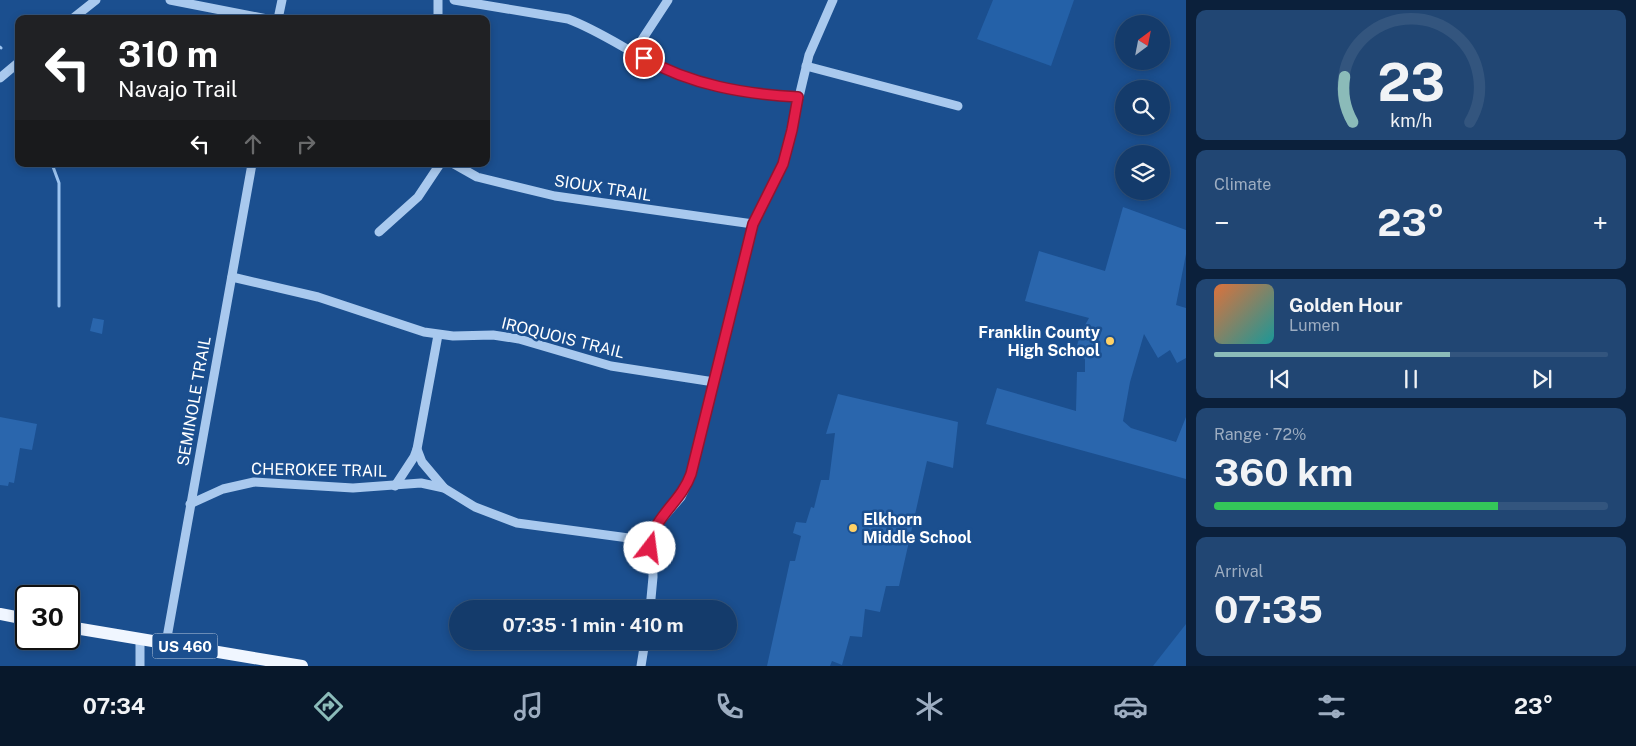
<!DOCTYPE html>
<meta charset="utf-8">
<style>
body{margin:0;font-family:"Public Sans",sans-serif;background:#214673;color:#f1f3f6;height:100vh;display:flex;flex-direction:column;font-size:19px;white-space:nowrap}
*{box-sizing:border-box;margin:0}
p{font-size:16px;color:#9dadc1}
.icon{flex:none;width:28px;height:28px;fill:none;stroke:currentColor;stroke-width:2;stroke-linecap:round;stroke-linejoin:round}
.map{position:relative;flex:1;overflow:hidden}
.side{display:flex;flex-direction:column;gap:10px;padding:10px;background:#0b203b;width:450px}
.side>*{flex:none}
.hud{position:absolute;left:15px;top:15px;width:475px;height:152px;border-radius:10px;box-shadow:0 2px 8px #0003,0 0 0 1px #33557e;background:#202124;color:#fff;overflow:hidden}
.needle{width:32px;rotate:32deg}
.buttons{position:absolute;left:1115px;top:15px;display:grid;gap:10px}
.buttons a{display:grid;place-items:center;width:55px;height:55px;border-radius:50%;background:#143b6b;box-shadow:0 2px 8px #0003,0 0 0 1px #33557e;font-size:25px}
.speed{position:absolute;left:15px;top:585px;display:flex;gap:10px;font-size:25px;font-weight:700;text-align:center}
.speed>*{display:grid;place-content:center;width:65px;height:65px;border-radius:50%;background:#143b6b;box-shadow:0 2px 8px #0003,0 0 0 1px #33557e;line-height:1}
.speed .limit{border:2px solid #111;border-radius:8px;background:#fff;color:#111}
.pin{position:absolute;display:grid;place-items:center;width:42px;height:42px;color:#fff;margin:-21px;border:2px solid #fff;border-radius:50%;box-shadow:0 1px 5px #0007}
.me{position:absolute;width:55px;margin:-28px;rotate:15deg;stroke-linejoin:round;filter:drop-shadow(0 0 4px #0008)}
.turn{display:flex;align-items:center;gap:18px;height:105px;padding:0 20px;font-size:22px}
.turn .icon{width:65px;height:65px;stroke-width:2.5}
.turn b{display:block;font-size:35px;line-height:42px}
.lanes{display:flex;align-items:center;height:48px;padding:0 20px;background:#0003;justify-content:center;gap:25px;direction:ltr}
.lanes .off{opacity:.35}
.big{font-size:38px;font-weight:700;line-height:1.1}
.side .widget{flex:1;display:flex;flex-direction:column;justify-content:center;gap:8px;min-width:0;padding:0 18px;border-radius:10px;background:#214673}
.side .dial{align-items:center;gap:0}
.dial svg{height:130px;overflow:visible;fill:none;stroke:#33557e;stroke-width:7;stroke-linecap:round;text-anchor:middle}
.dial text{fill:#f1f3f6;stroke:none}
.song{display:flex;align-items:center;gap:15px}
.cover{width:60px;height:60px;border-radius:8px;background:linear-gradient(135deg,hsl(20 70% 55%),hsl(180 70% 35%))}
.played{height:5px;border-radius:2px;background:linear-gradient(90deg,#8bbbb9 60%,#33557e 60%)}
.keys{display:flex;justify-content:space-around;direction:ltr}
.heat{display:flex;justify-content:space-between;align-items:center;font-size:28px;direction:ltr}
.charge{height:8px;border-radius:4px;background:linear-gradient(90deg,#34c759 72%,#33557e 0)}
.trip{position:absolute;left:449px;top:600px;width:288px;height:50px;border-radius:25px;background:#143b6b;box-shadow:0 2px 8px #0003,0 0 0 1px #33557e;font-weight:700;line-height:50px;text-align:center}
.menu{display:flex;height:80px;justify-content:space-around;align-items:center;background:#08182b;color:#9dadc1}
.menu .icon{width:35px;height:35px}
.menu .selected{color:#8bbbb9}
.menu b{font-size:22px;color:#f1f3f6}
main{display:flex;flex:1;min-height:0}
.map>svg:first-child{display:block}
.green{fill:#2461a8}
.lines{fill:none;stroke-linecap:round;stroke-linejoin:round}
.stream{stroke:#9cc4f0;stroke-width:3}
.building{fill:#2a66ad}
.minor{stroke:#a9c9ee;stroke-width:9}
.major{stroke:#f0f6ff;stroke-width:12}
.route-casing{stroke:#92132f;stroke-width:12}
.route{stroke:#e11d48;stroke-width:9}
.poi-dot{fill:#ffd166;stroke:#1b4f8f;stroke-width:2}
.labels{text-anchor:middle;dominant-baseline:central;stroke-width:5;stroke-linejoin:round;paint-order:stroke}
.shield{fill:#1b4f8f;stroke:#bbcadd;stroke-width:1}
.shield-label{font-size:15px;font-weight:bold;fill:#fff}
.street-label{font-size:16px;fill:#fff;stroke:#1b4f8f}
.poi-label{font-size:16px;font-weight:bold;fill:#fff;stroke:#1b4f8f;text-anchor:end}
</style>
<main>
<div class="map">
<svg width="1186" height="666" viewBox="0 0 1186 666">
<rect width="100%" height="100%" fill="#1b4f8f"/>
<g class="green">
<path d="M993,0h81l-23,66 -74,-27z"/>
<path d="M1186,624v42h-33z"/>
</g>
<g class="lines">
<g class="stream">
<path d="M0,47l1,1"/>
<path d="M52,164l7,19v123"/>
</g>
</g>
<g class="building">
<path d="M1123,207l63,23v24l-10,51 10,3v50l-9,5 -7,-13 -12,8 -14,-24 -14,48 -7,39 8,7 45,14 10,-25v62l-200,-55 11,-36 79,23 1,-39h8v-13l-10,-5 5,-20 9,-16 -64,-17 14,-50 66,20z"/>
<path d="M93,318l11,2 -2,14 -12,-3z"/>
<path d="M838,394l120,28 -5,46 -26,-7 -28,125h-13l-6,26 -15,-3 -3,28 -12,-1 -8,29 -10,-4 -2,5h-63l23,-105h5l6,-25 -8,-3 3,-11 10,1 5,-16 3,1 7,-28h8l6,-47 -9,1z"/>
<path d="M0,417l37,7 -5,26 -12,-2 -6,35 -5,-1 -1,4 -8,-1z"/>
</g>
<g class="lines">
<g class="minor">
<path d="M170,0l97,19"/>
<path d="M438,0v19"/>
<path d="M454,0l114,19c35,13 65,36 99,51 40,19 87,25 131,27"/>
<path d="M72,19l24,-19"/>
<path d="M278,19l4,-19"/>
<path d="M634,52l34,-52"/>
<path d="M806,66l152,40"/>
<path d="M0,78l19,-16"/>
<path d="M454,164l23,13 78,19 198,28"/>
<path d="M379,232l39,-35 22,-33"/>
<path d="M232,277l86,20 106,35 29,4 40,-1 26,4 92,27 103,16"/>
<path d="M438,335l-21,114 5,13 22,26"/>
<path d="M395,486l19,-29 3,-8"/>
<path d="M190,504l33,-15 31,-7 99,6 68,-5 23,5 31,19 42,16 134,18"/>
<path d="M650,609l3,-32 -1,-40 4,-11 25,-29 8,-17 64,-256 30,-60 26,-109 24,-55"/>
<path d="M166,643l86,-479"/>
<path d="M140,666v-27"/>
<path d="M641,666l4,-25"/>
</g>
<g class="major">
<path d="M0,614l26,5"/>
<path d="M69,627l233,39"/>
</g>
</g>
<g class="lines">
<g class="route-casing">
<path id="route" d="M644,58c47,27 100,36 154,39l-6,33 -9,34 -30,60 -62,250c-10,29 -40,44 -41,74"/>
</g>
<use href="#route" class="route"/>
</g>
<g class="poi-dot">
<circle cx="1110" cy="341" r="5"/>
<circle cx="853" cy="528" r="5"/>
</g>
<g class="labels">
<rect class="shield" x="152.5" y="633.5" width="65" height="25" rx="4"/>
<g class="shield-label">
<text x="185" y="646">US 460</text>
</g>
<g class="street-label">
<text transform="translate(603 188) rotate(9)">SIOUX TRAIL</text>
<text transform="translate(563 338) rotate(14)">IROQUOIS TRAIL</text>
<text transform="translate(194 401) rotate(-80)">SEMINOLE TRAIL</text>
<text transform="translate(319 470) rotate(1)">CHEROKEE TRAIL</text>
</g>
<g class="poi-label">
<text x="1100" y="332">Franklin County<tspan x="1100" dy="18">High School</tspan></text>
<text x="863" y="519" text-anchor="start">Elkhorn<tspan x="863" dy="18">Middle School</tspan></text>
</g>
</g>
</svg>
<div class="buttons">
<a><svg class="needle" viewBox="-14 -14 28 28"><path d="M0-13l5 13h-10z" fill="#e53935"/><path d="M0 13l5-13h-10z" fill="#9dadc1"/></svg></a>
<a><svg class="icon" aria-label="search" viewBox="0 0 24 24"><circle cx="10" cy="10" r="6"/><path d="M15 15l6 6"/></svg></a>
<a><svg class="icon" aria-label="layers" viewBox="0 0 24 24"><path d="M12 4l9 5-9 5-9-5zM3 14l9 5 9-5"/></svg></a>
</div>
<div class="speed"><div class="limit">30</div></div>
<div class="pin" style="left:644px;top:58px;background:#d93025"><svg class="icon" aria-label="arrive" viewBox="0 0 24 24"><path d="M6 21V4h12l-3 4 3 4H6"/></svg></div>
<svg class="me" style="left:650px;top:548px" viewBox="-20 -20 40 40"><circle r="19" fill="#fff"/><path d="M0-13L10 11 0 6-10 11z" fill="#e11d48"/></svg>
<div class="trip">07:35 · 1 min · 410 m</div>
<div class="hud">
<div class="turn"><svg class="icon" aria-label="left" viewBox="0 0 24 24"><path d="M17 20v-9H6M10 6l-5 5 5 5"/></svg><div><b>310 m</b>Navajo Trail</div></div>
<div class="lanes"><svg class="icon" aria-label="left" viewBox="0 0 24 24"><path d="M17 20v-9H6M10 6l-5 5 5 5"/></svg><svg class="icon off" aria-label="ahead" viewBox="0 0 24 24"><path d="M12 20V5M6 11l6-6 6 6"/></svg><svg class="icon off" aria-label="right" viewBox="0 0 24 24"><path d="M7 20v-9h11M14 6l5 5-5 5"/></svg></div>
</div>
</div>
<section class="side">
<div class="widget dial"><svg viewBox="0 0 100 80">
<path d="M14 69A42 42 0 1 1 86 69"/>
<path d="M14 69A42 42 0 0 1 9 41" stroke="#8bbbb9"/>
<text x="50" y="56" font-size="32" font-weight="700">23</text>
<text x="50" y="72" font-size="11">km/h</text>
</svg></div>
<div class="widget"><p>Climate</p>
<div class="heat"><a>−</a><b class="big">23°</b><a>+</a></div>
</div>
<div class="widget">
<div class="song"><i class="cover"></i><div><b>Golden Hour</b><p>Lumen</p></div></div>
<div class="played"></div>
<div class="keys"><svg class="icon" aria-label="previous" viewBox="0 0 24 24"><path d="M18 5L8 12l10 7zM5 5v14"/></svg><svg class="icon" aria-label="pause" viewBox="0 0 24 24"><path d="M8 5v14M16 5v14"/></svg><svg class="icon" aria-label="next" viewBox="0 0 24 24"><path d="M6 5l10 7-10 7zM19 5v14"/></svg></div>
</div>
<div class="widget"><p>Range · 72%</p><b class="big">360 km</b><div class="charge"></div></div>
<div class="widget"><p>Arrival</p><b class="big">07:35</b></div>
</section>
</main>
<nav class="menu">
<b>07:34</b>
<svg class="icon selected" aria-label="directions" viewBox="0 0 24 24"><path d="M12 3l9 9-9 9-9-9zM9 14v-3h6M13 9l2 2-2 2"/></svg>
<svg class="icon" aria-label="music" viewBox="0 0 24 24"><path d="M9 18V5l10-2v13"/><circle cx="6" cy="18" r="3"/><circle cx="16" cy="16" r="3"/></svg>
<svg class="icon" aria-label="phone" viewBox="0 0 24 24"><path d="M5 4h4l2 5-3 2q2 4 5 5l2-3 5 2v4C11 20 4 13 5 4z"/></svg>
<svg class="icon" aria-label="climate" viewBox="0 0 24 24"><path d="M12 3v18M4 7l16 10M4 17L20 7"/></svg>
<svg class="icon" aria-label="car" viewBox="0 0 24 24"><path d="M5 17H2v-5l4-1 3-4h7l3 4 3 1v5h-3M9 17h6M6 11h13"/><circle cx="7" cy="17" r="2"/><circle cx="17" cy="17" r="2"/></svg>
<svg class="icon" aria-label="filters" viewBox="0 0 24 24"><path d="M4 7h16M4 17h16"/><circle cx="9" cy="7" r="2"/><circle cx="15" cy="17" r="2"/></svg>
<b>23°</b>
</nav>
